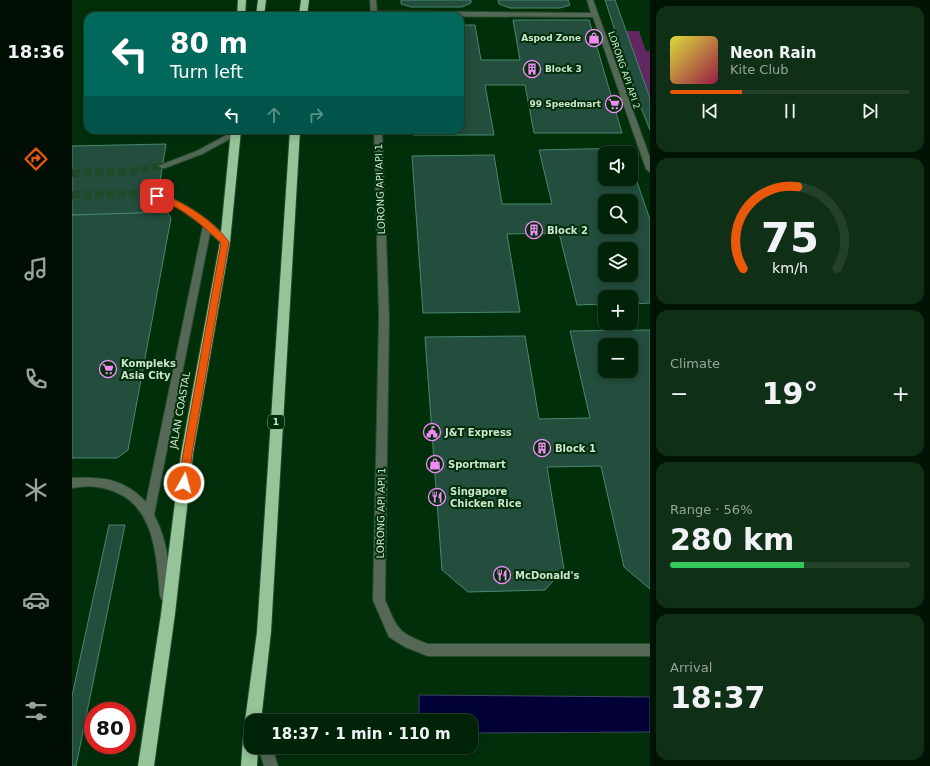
<!DOCTYPE html>
<meta charset="utf-8">
<style>
body{margin:0;font-family:"DejaVu Sans",sans-serif;background:#0f2f16;color:#f1f3f6;height:100vh;display:flex;flex-direction:column;font-size:15px;white-space:nowrap}
*{box-sizing:border-box;margin:0}
p{font-size:13px;color:#96a49c}
.icon{flex:none;width:22px;height:22px;fill:none;stroke:currentColor;stroke-width:2;stroke-linecap:round;stroke-linejoin:round}
.map{position:relative;flex:1;overflow:hidden}
.details{display:flex;flex-direction:column;gap:6px;padding:6px;background:#011304;width:280px}
.details>*{flex:none}
.top-card{position:absolute;left:12px;top:12px;width:380px;height:122px;border-radius:12px;box-shadow:0 2px 10px #0003,0 0 0 1px #234029;background:#00695c;color:#fff;overflow:hidden}
.fabs{position:absolute;left:526px;top:146px;display:grid;gap:8px}
.fabs a{display:grid;place-items:center;width:40px;height:40px;border-radius:8px;background:#012308;box-shadow:0 2px 10px #0003,0 0 0 1px #234029;font-size:20px}
.speed{position:absolute;left:12px;top:702px;display:flex;gap:8px;font-size:20px;font-weight:700;text-align:center}
.speed>*{display:grid;place-content:center;width:52px;height:52px;border-radius:50%;background:#012308;box-shadow:0 2px 10px #0003,0 0 0 1px #234029;line-height:1}
.speed .limit{border:6px solid #d22;background:#fff;color:#111}
.pin{position:absolute;display:grid;place-items:center;width:34px;height:34px;color:#fff;margin:-17px;border-radius:8px;box-shadow:0 2px 6px #0006}
.me{position:absolute;width:44px;margin:-22px;rotate:7deg;stroke-linejoin:round;filter:drop-shadow(0 0 3px #0008)}
.turn{display:flex;align-items:center;gap:14px;height:84px;padding:0 20px;font-size:18px}
.turn .icon{width:52px;height:52px;stroke-width:2.5}
.turn b{display:block;font-size:28px;line-height:34px}
.lanes{display:flex;align-items:center;height:38px;padding:0 20px;background:#0003;justify-content:center;gap:20px;direction:ltr}
.lanes .off{opacity:.35}
.big{font-size:30px;font-weight:600;line-height:1.1}
.details .tile{flex:1;display:flex;flex-direction:column;justify-content:center;gap:6px;min-width:0;padding:0 14px;border-radius:12px;background:#0f2f16}
.details .dial{align-items:center;gap:0}
.dial svg{height:104px;overflow:visible;fill:none;stroke:#234029;stroke-width:7;stroke-linecap:round;text-anchor:middle}
.dial text{fill:#f1f3f6;stroke:none}
.song{display:flex;align-items:center;gap:12px}
.cover{width:48px;height:48px;border-radius:6px;background:linear-gradient(135deg,hsl(60 70% 55%),hsl(340 70% 35%))}
.played{height:4px;border-radius:2px;background:linear-gradient(90deg,#ea580c 30%,#234029 30%)}
.keys{display:flex;justify-content:space-around;direction:ltr}
.heat{display:flex;justify-content:space-between;align-items:center;font-size:22px;direction:ltr}
.charge{height:6px;border-radius:3px;background:linear-gradient(90deg,#34c759 56%,#234029 0)}
.trip{position:absolute;left:172px;top:714px;width:234px;height:40px;border-radius:12px;background:#012308;box-shadow:0 2px 10px #0003,0 0 0 1px #234029;font-weight:600;line-height:40px;text-align:center}
main{display:flex;flex:1;min-height:0}
.tab-bar{display:flex;flex-direction:column;width:72px;justify-content:space-around;align-items:center;background:#000e03;color:#96a49c}
.tab-bar .icon{width:28px;height:28px}
.tab-bar .current{color:#ea580c}
.tab-bar b{font-size:18px;color:#f1f3f6}
.map>svg:first-child{display:block}
.green{fill:#602761}
.water{fill:#020037;stroke:#3f4565}
.building{fill:#234d3d;stroke:#478970;fill-rule:evenodd}
.lines{fill:none;stroke-linecap:round;stroke-linejoin:round}
.minor-tunnel-far1{stroke:#204a28;stroke-width:8;stroke-dasharray:8 3.5;stroke-linecap:butt}
.minor-tunnel{stroke:#204a28;stroke-width:10;stroke-dasharray:10 4.5;stroke-linecap:butt}
.minor-casing{stroke:#224c2a;stroke-width:2}
.highway-casing{stroke:#224c2a;stroke-width:2}
.minor{fill:#556856;fill-rule:evenodd}
.highway{fill:#95c498;fill-rule:evenodd}
.route{fill:#ea580c;stroke:#983908}
.labels{text-anchor:middle;dominant-baseline:central;stroke-width:4;stroke-linejoin:round;paint-order:stroke}
.far-poi-label{font-size:9px;font-weight:bold;fill:#cee6cf;stroke:#012f0a;text-anchor:end}
.far-street-label{font-size:9px;fill:#cee6cf;stroke:#012f0a}
.shield{fill:#012f0a;stroke:#90af94;stroke-width:1}
.shield-label{font-size:9px;font-weight:bold;fill:#cee6cf}
.street-label{font-size:10px;fill:#cee6cf;stroke:#012f0a}
.poi-label{font-size:10px;font-weight:bold;fill:#cee6cf;stroke:#012f0a;text-anchor:start}
</style>
<main>
<nav class="tab-bar">
<b>18:36</b>
<svg class="icon current" aria-label="directions" viewBox="0 0 24 24"><path d="M12 3l9 9-9 9-9-9zM9 14v-3h6M13 9l2 2-2 2"/></svg>
<svg class="icon" aria-label="music" viewBox="0 0 24 24"><path d="M9 18V5l10-2v13"/><circle cx="6" cy="18" r="3"/><circle cx="16" cy="16" r="3"/></svg>
<svg class="icon" aria-label="phone" viewBox="0 0 24 24"><path d="M5 4h4l2 5-3 2q2 4 5 5l2-3 5 2v4C11 20 4 13 5 4z"/></svg>
<svg class="icon" aria-label="climate" viewBox="0 0 24 24"><path d="M12 3v18M4 7l16 10M4 17L20 7"/></svg>
<svg class="icon" aria-label="car" viewBox="0 0 24 24"><path d="M5 17H2v-5l4-1 3-4h7l3 4 3 1v5h-3M9 17h6M6 11h13"/><circle cx="7" cy="17" r="2"/><circle cx="17" cy="17" r="2"/></svg>
<svg class="icon" aria-label="filters" viewBox="0 0 24 24"><path d="M4 7h16M4 17h16"/><circle cx="9" cy="7" r="2"/><circle cx="15" cy="17" r="2"/></svg>
</nav>
<div class="map">
<svg width="578" height="766" viewBox="0 0 578 766">
<rect width="100%" height="100%" fill="#012f0a"/>
<path class="green" d="M554,31h13l7,20h4v47z"/>
<path class="water" d="M347,695l231,2v35l-179,1v-12h-41l-11,-7z"/>
<g class="building">
<path d="M329,0h70v3l-9,4h-51l-10,-3z"/>
<path d="M426,0h70l2,5 -10,3h-50l-11,-4z"/>
<path d="M533,0h10l35,98v32l-13,-32z"/>
<path d="M441,20h76l33,113h-88l-9,-48h-40l9,50h-81v-5h47v-105h15l6,35h39z"/>
<path d="M94,144l-11,69 -83,2v-69z"/>
<path d="M554,148l1,5h-22v26h26v-15l19,56v83l-19,1v-7h-26v7l-28,1 -18,-72 -52,1 13,78 -97,1 -11,-157 82,-1 8,49h50l-13,-54zM533,201h26v26h-26zM533,249h26v26h-26z"/>
<path d="M95,212l4,6 -43,232 -11,8h-45v-243z"/>
<path d="M578,330v259l-26,-22 -23,-101 -54,1 17,102 -19,21 -77,2 -26,-22 -17,-233 100,-1 14,83 51,-1 -20,-87zM533,345h26v26h-26z"/>
<path d="M37,525h16l-49,241h-4v-70z"/>
</g>
<g class="lines">
<g class="minor-tunnel-far1">
<path d="M0,173l57,-1 33,-6"/>
<path d="M0,195l78,-1 7,2"/>
</g>
<path class="minor-tunnel" d="M82,195l3,1"/>
<g class="minor-casing">
<g id="minor">
<path d="M298,0h6l1,11 214,2 -4,-13h6l57,158v14l-4,-3 -53,-152 -222,-1z"/>
<path d="M302,130h8l7,187 -4,283c13,30 12,32 43,44h222v12h-222l-23,-9 -16,-10 -16,-37 6,-283z"/>
<path d="M160,132h3l4,2 -37,20 -37,14h-3l-4,-2 39,-15z"/>
<path d="M85,193c24,7 58,28 72,49l-1,2h-6l-12,-11 -56,282c14,25 15,54 18,81l-2,4 -4,2 -4,-2 -2,-4c-4,-46 -6,-101 -63,-109 -8,-2 -17,0 -25,1v-10c31,-1 51,0 74,24l57,-276 -29,-21 -20,-7 -1,-2z"/>
<path d="M186,747h14l6,19h-14z"/>
</g>
</g>
<g class="highway-casing">
<g id="highway">
<path d="M166,0h8l-1,16h-8z"/>
<path d="M186,0h8l-2,16h-8z"/>
<path d="M229,0h8l-2,16h-8z"/>
<path d="M159,130h10l-11,112 -37,212 -18,160 -21,152h-16l23,-152 20,-160 39,-212z"/>
<path d="M218,130h10l-29,502 -10,89h-10v7l-4,-1 -2,-6 12,-89z"/>
<path d="M179,731v16h7l-1,19h-16l2,-27 2,-6z"/>
</g>
</g>
<use href="#minor" class="minor"/>
<use href="#highway" class="highway"/>
</g>
<path class="route" d="M85,193c26,8 56,27 72,49l-37,212 -3,29 -5,4 -5,-4 4,-29 38,-211c-23,-22 -37,-34 -66,-45v-4z"/>
<defs>
<g id="shop-ring" transform="scale(0.9)"><circle r="9.5" fill="#012f0a" stroke="#f18af4" stroke-width="1.5"/><path d="M-5-2.5h2.3a2.7 3.5 0 0 1 5.4 0H5L5.5 6h-11ZM-1.5-2.5h3a1.5 2.3 0 0 0-3 0Z" fill="#f18af4"/></g>
<g id="building-ring" transform="scale(0.9)"><circle r="9.5" fill="#012f0a" stroke="#f18af4" stroke-width="1.5"/><path d="M-4-6H4V6H1V3H-1V6H-4ZM-2.5-4.3h1.7v1.8h-1.7ZM.8-4.3h1.7v1.8H.8ZM-2.5-1h1.7V.8h-1.7ZM.8-1h1.7V.8H.8Z" fill="#f18af4"/></g>
<g id="supermarket-ring" transform="scale(0.9)"><circle r="9.5" fill="#012f0a" stroke="#f18af4" stroke-width="1.5"/><path d="M-6-5.5h2.5l.6 2H6L4.5 2H-2.5L-4.4-4H-6ZM-1.5 3.2a1.3 1.3 0 1 0 .1 0ZM3 3.2a1.3 1.3 0 1 0 .1 0Z" fill="#f18af4"/></g>
<g id="civic-ring" transform="scale(0.9)"><circle r="9.5" fill="#012f0a" stroke="#f18af4" stroke-width="1.5"/><path d="M-.6-6.5H3V-4.5H.6V-3L4-1V1h2V6H-6V1h2V-1L-.6-3ZM-1.2 2.5V6h2.4V2.5Z" fill="#f18af4"/></g>
<g id="restaurant-ring" transform="scale(0.9)"><circle r="9.5" fill="#012f0a" stroke="#f18af4" stroke-width="1.5"/><path d="M-5-6h1v4h1v-4h1v4h1v-4h1v5L-1.5 .5V6h-2V.5L-5-1ZM5-6V6H3V1.5H1.5Q1.5-4 5-6Z" fill="#f18af4"/></g>
</defs>
<g fill-rule="evenodd">
<use href="#shop-ring" x="522" y="38"/>
<use href="#building-ring" x="460" y="69"/>
<use href="#supermarket-ring" x="542" y="104"/>
<use href="#building-ring" x="462" y="230"/>
<use href="#supermarket-ring" x="36" y="369"/>
<use href="#civic-ring" x="360" y="432"/>
<use href="#building-ring" x="470" y="448"/>
<use href="#shop-ring" x="363" y="464"/>
<use href="#restaurant-ring" x="365" y="497"/>
<use href="#restaurant-ring" x="430" y="575"/>
</g>
<g class="labels">
<g class="far-poi-label">
<text x="509" y="38">Aspod Zone</text>
<text x="473" y="69" text-anchor="start">Block 3</text>
<text x="529" y="104">99 Speedmart</text>
</g>
<g class="far-street-label">
<text transform="translate(552 70) rotate(71)">LORONG API API 2</text>
</g>
<rect class="shield" x="196" y="415" width="16" height="14" rx="3"/>
<g class="shield-label">
<text x="204" y="422">1</text>
</g>
<g class="street-label">
<text transform="translate(308 189) rotate(-92)">LORONG API API 1</text>
<text transform="translate(108 410) rotate(-80)">JALAN COASTAL</text>
<text transform="translate(309 513) rotate(-89)">LORONG API API 1</text>
</g>
<g class="poi-label">
<text x="475" y="230">Block 2</text>
<text x="49" y="363">Kompleks<tspan x="49" dy="12">Asia City</tspan></text>
<text x="373" y="432">J&amp;T Express</text>
<text x="483" y="448">Block 1</text>
<text x="376" y="464">Sportmart</text>
<text x="378" y="491">Singapore<tspan x="378" dy="12">Chicken Rice</tspan></text>
<text x="443" y="575">McDonald's</text>
</g>
</g>
</svg>
<div class="fabs">
<a><svg class="icon" aria-label="sound" viewBox="0 0 24 24"><path d="M4 9h4l5-4v14l-5-4H4zM17 9q2 3 0 6"/></svg></a>
<a><svg class="icon" aria-label="search" viewBox="0 0 24 24"><circle cx="10" cy="10" r="6"/><path d="M15 15l6 6"/></svg></a>
<a><svg class="icon" aria-label="layers" viewBox="0 0 24 24"><path d="M12 4l9 5-9 5-9-5zM3 14l9 5 9-5"/></svg></a>
<a>+</a>
<a>−</a>
</div>
<div class="speed"><div class="limit">80</div></div>
<div class="pin" style="left:85px;top:196px;background:#d93025"><svg class="icon" aria-label="arrive" viewBox="0 0 24 24"><path d="M6 21V4h12l-3 4 3 4H6"/></svg></div>
<svg class="me" style="left:112px;top:483px" viewBox="-20 -20 40 40"><circle r="17" fill="#ea580c" stroke="#fff" stroke-width="3"/><path d="M0-11L8 9 0 5-8 9z" fill="#fff"/></svg>
<div class="trip">18:37 · 1 min · 110 m</div>
<div class="top-card">
<div class="turn"><svg class="icon" aria-label="left" viewBox="0 0 24 24"><path d="M17 20v-9H6M10 6l-5 5 5 5"/></svg><div><b>80 m</b>Turn left</div></div>
<div class="lanes"><svg class="icon" aria-label="left" viewBox="0 0 24 24"><path d="M17 20v-9H6M10 6l-5 5 5 5"/></svg><svg class="icon off" aria-label="ahead" viewBox="0 0 24 24"><path d="M12 20V5M6 11l6-6 6 6"/></svg><svg class="icon off" aria-label="right" viewBox="0 0 24 24"><path d="M7 20v-9h11M14 6l5 5-5 5"/></svg></div>
</div>
</div>
<section class="details">
<div class="tile">
<div class="song"><i class="cover"></i><div><b>Neon Rain</b><p>Kite Club</p></div></div>
<div class="played"></div>
<div class="keys"><svg class="icon" aria-label="previous" viewBox="0 0 24 24"><path d="M18 5L8 12l10 7zM5 5v14"/></svg><svg class="icon" aria-label="pause" viewBox="0 0 24 24"><path d="M8 5v14M16 5v14"/></svg><svg class="icon" aria-label="next" viewBox="0 0 24 24"><path d="M6 5l10 7-10 7zM19 5v14"/></svg></div>
</div>
<div class="tile dial"><svg viewBox="0 0 100 80">
<path d="M14 69A42 42 0 1 1 86 69"/>
<path d="M14 69A42 42 0 0 1 56 6" stroke="#ea580c"/>
<text x="50" y="56" font-size="32" font-weight="700">75</text>
<text x="50" y="72" font-size="11">km/h</text>
</svg></div>
<div class="tile"><p>Climate</p>
<div class="heat"><a>−</a><b class="big">19°</b><a>+</a></div>
</div>
<div class="tile"><p>Range · 56%</p><b class="big">280 km</b><div class="charge"></div></div>
<div class="tile"><p>Arrival</p><b class="big">18:37</b></div>
</section>
</main>
